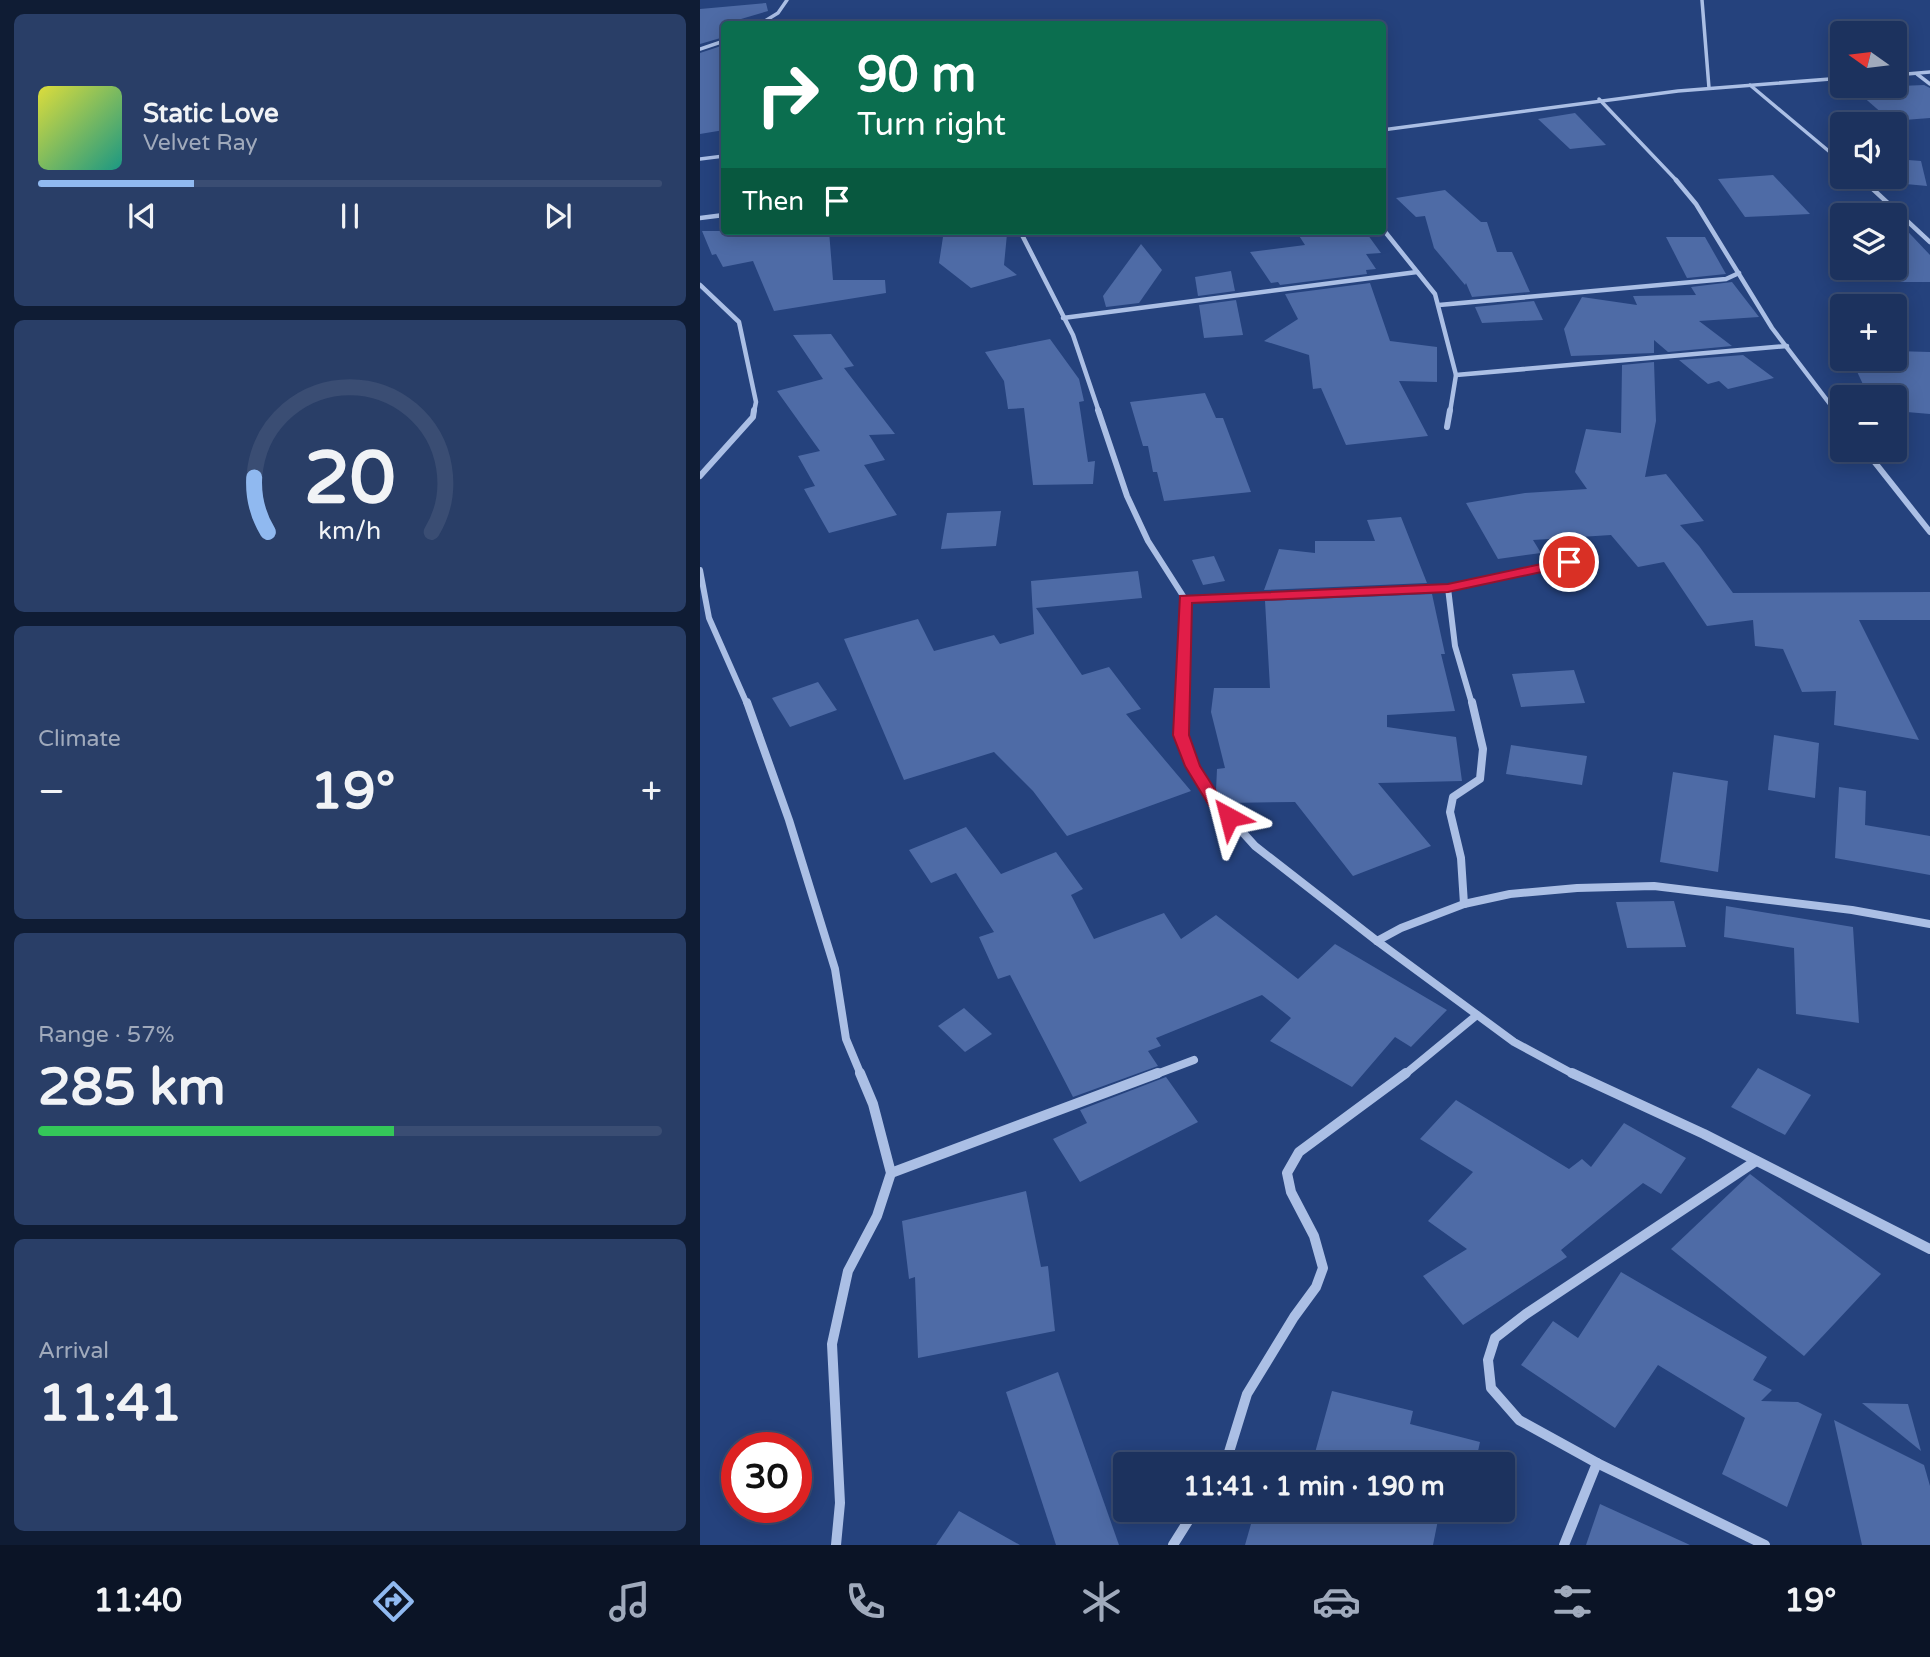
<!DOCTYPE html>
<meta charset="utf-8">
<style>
body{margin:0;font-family:"Varela Round",sans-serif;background:#293e67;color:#f1f3f6;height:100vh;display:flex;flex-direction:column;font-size:26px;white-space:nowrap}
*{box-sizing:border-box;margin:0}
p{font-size:23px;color:#a0aabc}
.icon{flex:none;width:38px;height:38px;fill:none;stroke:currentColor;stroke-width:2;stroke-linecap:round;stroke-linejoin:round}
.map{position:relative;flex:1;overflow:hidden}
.sheet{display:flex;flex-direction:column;gap:14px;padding:14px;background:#0f1c34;width:700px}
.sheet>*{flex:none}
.guide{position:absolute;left:21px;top:21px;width:665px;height:214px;border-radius:7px;box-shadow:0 4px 18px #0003,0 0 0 2px #3a4d73;background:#0b6e4f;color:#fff;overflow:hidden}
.needle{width:46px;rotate:284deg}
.buttons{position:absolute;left:1130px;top:21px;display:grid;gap:14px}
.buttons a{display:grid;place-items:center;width:77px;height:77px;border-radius:7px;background:#1c325e;box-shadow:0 4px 18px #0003,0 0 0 2px #3a4d73;font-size:35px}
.speed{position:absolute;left:21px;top:1432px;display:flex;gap:14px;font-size:35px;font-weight:700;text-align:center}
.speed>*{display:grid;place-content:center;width:91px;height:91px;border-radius:50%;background:#1c325e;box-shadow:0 4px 18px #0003,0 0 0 2px #3a4d73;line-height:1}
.speed .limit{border:10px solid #d22;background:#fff;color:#111}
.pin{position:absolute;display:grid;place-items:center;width:60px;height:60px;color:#fff;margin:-30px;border:4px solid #fff;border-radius:50%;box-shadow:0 2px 7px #0007}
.me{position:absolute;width:77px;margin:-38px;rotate:322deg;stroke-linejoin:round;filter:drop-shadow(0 0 5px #0008)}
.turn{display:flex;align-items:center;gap:24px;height:147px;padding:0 21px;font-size:32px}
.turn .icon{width:91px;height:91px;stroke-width:2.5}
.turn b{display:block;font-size:49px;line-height:60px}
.then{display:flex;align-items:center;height:66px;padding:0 21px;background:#0003;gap:14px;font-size:26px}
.big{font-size:52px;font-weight:800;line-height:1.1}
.sheet .widget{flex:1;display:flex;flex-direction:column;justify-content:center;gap:10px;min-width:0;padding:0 24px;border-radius:10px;background:#293e67}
.sheet .dial{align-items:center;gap:0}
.dial svg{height:182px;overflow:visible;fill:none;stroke:#3a4d73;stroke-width:7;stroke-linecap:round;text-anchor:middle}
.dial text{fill:#f1f3f6;stroke:none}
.song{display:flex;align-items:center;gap:21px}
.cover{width:84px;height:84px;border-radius:10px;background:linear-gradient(135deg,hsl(60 70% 55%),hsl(170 70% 35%))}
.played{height:7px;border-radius:4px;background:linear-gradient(90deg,#90b9f0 25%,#3a4d73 25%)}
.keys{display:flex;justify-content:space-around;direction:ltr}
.heat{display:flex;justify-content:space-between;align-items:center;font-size:38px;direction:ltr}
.charge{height:10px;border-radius:5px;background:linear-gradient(90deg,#34c759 57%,#3a4d73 0)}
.trip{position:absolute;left:413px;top:1452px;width:402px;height:70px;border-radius:7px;background:#1c325e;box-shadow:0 4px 18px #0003,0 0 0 2px #3a4d73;font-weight:800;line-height:70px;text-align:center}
.tabs{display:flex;height:112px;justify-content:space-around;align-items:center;background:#0b1426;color:#a0aabc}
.tabs .icon{width:49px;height:49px}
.tabs .selected{color:#90b9f0}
.tabs b{font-size:32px;color:#f1f3f6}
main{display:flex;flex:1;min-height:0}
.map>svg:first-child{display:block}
.building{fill:#4e6ba6}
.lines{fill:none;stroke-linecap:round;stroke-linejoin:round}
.street-far4{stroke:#abbfe5;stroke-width:3.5}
.street-far3{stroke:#abbfe5;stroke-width:4.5}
.street-far2{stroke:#abbfe5;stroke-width:6}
.street-far1{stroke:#abbfe5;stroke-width:8}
.street{stroke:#abbfe5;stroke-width:10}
.route{fill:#e11d48;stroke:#92132f;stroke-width:2}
</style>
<main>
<section class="sheet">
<div class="widget">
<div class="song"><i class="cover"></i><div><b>Static Love</b><p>Velvet Ray</p></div></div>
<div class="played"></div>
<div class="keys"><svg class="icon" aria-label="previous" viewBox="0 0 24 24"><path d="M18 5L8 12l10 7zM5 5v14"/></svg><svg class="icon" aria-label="pause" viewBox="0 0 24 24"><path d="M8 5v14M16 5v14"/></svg><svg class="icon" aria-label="next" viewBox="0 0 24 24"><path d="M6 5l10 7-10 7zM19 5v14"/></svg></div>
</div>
<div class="widget dial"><svg viewBox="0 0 100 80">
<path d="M14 69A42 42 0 1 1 86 69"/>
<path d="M14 69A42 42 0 0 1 8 45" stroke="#90b9f0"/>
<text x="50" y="56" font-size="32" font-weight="700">20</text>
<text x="50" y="72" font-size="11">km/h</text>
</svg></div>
<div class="widget"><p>Climate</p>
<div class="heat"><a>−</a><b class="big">19°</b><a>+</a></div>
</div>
<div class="widget"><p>Range · 57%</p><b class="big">285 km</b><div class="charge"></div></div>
<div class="widget"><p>Arrival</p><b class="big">11:41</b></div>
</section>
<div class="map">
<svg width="1230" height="1545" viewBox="0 0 1230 1545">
<rect width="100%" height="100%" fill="#25427d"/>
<g class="building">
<path d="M66,3l2,8 -44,13v13l-24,7v-35z"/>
<path d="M24,45v85l-24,4v-81z"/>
<path d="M1224,85l6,3v30l-39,3 -38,-33z"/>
<path d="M875,113l31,32 -36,4 -32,-30z"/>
<path d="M1195,159l26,2 6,25 -32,-3z"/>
<path d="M1073,175l37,39 -65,3 -27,-38z"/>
<path d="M745,190l36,32h6l10,30h15l18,40 -58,5 -6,-14 -1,2 -31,-37 -9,-32 -9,1 -20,-19z"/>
<path d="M1195,218l35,37v27h-35z"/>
<path d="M2,231h127l4,49h52l1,13 -112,18 -21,-50 -30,6 -7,-13 -4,1z"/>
<path d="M596,231h69l16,22 -15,1 10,15 -10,1 1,4 -87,11 -2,-3 -7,1 -21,-31 55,-7z"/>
<path d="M307,234l-3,31 13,10 -46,13 -32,-25 4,-26z"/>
<path d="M966,237h39l21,37 -39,4z"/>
<path d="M441,244l21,26 -23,33 -33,4 -3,-11z"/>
<path d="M531,271l4,20 -37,5 -3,-19z"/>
<path d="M1032,282l27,35 -60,4 33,25 -64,6 -14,-12v13l-83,3 -7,-27 18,-32 55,8 -4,-9 63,-1 -5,-8z"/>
<path d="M670,283l20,58 47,6v35l-38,-1 29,55 -82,9 -25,-57 -8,1 -4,-34 -45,-14 34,-22 -13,-25z"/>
<path d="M536,300l7,35 -39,3 -5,-33z"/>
<path d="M834,301l9,19 -61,3 -7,-16z"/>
<path d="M131,334l23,32 -10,2 51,66 -26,1 16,25 -21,5 33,50 -68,18 -25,-44 11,-3 -17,-30 22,-5 -43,-60 46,-12 -30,-44z"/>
<path d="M350,339l29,40 5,22 -5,1 9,60 7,-1 -2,23 -60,1 -9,-77 -16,1 -4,-28 -19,-29z"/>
<path d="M1195,351l35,1v62l-35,-3v-14h-26l-18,-38h44z"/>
<path d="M1043,355l31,23 -46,11 -9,-8 -11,3 -29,-24z"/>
<path d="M954,362l2,59 -11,56 21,-3 38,47 -24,4 19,21 34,47 197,-1v28h-71l60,120 -85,-15 2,-34 -34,1 -19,-43 -28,-3 -2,-26 -46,6 -43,-64 -26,5 -27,-32 -78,5 8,13 -43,6 -32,-56 59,-10 62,-4 -12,-17 11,-43 35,4 1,-68z"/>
<path d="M505,393l11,25h7l28,74 -87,9 -7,-29h-4l-5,-26h-5l-13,-44z"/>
<path d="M301,511l-5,35 -55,3 6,-36z"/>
<path d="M701,517l26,66 -163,7 15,-41 36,4v-12h60l-8,-21z"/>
<path d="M514,556l11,25 -22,4 -11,-25z"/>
<path d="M438,571l4,27 -106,10 46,67 27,-8 32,42 -15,5 65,77 -124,45 -34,-45 -39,-39 -90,28 -60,-141 74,-20 16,32 60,-16 6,9 34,-10 -3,-53z"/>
<path d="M732,594l13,60h-4l14,57 -68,4v12l69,10 6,44 -84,2 53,63 -78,30 -58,-74 -70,1 -9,-12 1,-22 8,-1 -14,-56 3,-24h56l-5,-87z"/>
<path d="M874,670l11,33 -64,4 -9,-33z"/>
<path d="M118,682l19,28 -47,17 -18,-29z"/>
<path d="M1074,735l45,8 -4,55 -47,-8z"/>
<path d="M811,745l76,11 -5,29 -76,-11z"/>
<path d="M973,772l55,9 -10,91 -58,-10z"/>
<path d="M1139,787l27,4 -1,34 65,11v39l-95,-17z"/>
<path d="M266,827l35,47 55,-22 27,37 -12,6 23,44 70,-26 17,26 35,-24 82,64 37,-35 112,66 -36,37 -16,-10 -43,50 -82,-46 21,-23 -29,-23 -106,43 5,8 -13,5 10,15 -85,31 -63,-122 -12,4 -19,-42 15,-5 -38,-59 -25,10 -22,-33z"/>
<path d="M974,901l12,46 -59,1 -11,-46z"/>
<path d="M1026,906l127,21 6,96 -63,-9 -2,-66 -70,-11z"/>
<path d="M264,1008l28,26 -27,18 -27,-26z"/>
<path d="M1058,1068l53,27 -26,40 -54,-28z"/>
<path d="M466,1077l32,45 -118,60 -27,-43 34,-16 -7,-13z"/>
<path d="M756,1100l113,69 13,-10 9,8 33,-44 62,35 -25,36 -18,-11 -82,67 6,7 -104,68 -40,-49 44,-27 -39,-28 45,-49 -53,-33z"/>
<path d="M1050,1174l131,100 -77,82 -133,-107z"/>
<path d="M326,1191l15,76 7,-1 7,65 -137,27 -3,-81 -6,2 -7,-58z"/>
<path d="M921,1272l146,85 -14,23 19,10 -11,11 37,1 24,12 -35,93 -65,-33 23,-56 -87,-53 -43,63 -94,-63 32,-44 25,17z"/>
<path d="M358,1372l61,173h-63l-50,-153z"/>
<path d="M632,1391l81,20 -3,13 70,18 -5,23h-144l-18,-5z"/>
<path d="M1162,1403l46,1 13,47z"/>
<path d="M1134,1420l90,45 6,21v59h-68z"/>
<path d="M900,1504l90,41h-104z"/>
<path d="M555,1510h185l-7,35h-188z"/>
<path d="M259,1511l61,34h-84z"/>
</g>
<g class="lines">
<g class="street-far4">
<path d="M1002,0l7,88"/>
<path d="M60,24l18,-11 9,-13"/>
<path d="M0,49l24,-8"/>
<path d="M1217,74l13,10"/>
<path d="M1195,75l35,-3"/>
<path d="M1050,85l93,78"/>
<path d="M899,99l79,83"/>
<path d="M682,130l296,-39 165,-13"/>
<path d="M0,159l24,-3"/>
<path d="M1159,177l6,5"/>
</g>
<g class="street-far3">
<path d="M976,180l20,24 76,124 64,84"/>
<path d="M1163,180l67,62"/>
<path d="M0,218l24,-3"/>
<path d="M682,228l53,66 21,81 -6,37"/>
<path d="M320,231l53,104 26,77"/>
<path d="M0,285l39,37 17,80 -2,10"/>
<path d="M739,305l287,-26 13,-6"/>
<path d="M363,318l354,-46"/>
<path d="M756,375l331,-29"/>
</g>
<g class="street-far2">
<path d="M398,410l29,86 21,45 37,58 -3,105"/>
<path d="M1135,410l8,11"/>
<path d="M747,427l3,-17"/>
<path d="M1165,450l65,82"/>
<path d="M0,476l53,-59 1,-7"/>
<path d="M0,570l9,48 38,86"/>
<path d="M748,588l7,58 17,58"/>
<path d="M485,599l263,-11 139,-30"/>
</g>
<g class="street-far1">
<path d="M47,702l42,118 46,149 11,70 15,36"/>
<path d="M482,702l-1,33 11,31 24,37 39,43 122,95 137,101 61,33"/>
<path d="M764,904l-3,-46 -11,-46 3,-15 27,-18 3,-30 -11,-47"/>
<path d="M677,941l24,-13 63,-24 46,-10 67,-6 77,-2 198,24 78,14"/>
<path d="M454,1075l40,-15"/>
<path d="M704,1075l73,-60"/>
</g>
<g class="street">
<path d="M872,1073l132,61 226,115"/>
<path d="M1056,1161l-230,153 -31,24 -7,22 3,28 28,32 78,43 168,82"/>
<path d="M191,1173l267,-100"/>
<path d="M525,1465l22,-71 47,-77 22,-30 7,-19 -9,-32 -23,-44 -4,-19 12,-21 107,-79"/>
<path d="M136,1545l4,-42 -8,-159 16,-73 29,-55 14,-43 -18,-69 -13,-31"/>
<path d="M473,1545l22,-35"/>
<path d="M864,1545l33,-82"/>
</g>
</g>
<path class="route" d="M869,558l7,4 -2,3 -126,27 -256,11 -3,132 11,31 21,33 16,18 -2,4h-12l-13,-14 -25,-41 -12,-31 7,-139 268,-12z"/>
</svg>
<div class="buttons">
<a><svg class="needle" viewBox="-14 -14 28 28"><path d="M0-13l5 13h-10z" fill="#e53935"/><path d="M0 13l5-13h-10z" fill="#a0aabc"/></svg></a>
<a><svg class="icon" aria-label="sound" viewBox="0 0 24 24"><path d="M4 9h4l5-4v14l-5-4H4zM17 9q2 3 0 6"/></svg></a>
<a><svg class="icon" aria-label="layers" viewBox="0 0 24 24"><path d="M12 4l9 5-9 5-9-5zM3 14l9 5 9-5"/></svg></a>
<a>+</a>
<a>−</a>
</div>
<div class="speed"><div class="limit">30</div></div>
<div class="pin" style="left:869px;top:562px;background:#d93025"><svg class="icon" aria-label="arrive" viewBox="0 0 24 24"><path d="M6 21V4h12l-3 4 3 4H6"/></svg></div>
<svg class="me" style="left:529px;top:817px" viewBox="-20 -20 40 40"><path d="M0-17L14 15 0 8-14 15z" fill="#e11d48" stroke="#fff" stroke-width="4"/></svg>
<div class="trip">11:41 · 1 min · 190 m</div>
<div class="guide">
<div class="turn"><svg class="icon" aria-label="right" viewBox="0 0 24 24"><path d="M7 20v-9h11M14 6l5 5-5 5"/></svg><div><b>90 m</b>Turn right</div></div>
<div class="then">Then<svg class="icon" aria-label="arrive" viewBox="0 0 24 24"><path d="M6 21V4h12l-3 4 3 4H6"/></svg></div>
</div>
</div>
</main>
<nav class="tabs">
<b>11:40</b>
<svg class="icon selected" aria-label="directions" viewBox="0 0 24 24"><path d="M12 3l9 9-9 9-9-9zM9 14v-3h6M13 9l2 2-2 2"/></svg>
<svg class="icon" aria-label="music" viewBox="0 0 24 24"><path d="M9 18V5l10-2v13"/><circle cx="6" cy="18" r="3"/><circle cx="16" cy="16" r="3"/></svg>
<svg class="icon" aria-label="phone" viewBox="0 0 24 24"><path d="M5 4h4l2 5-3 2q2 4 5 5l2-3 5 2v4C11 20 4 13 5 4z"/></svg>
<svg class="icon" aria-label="climate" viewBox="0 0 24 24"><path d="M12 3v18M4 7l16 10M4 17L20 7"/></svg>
<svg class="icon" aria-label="car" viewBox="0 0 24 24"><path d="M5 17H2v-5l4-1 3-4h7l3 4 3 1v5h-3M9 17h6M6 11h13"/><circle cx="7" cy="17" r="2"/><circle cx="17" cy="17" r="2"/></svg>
<svg class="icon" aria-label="filters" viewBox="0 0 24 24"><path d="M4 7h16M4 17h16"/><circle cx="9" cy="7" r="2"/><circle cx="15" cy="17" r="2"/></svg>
<b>19°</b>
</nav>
